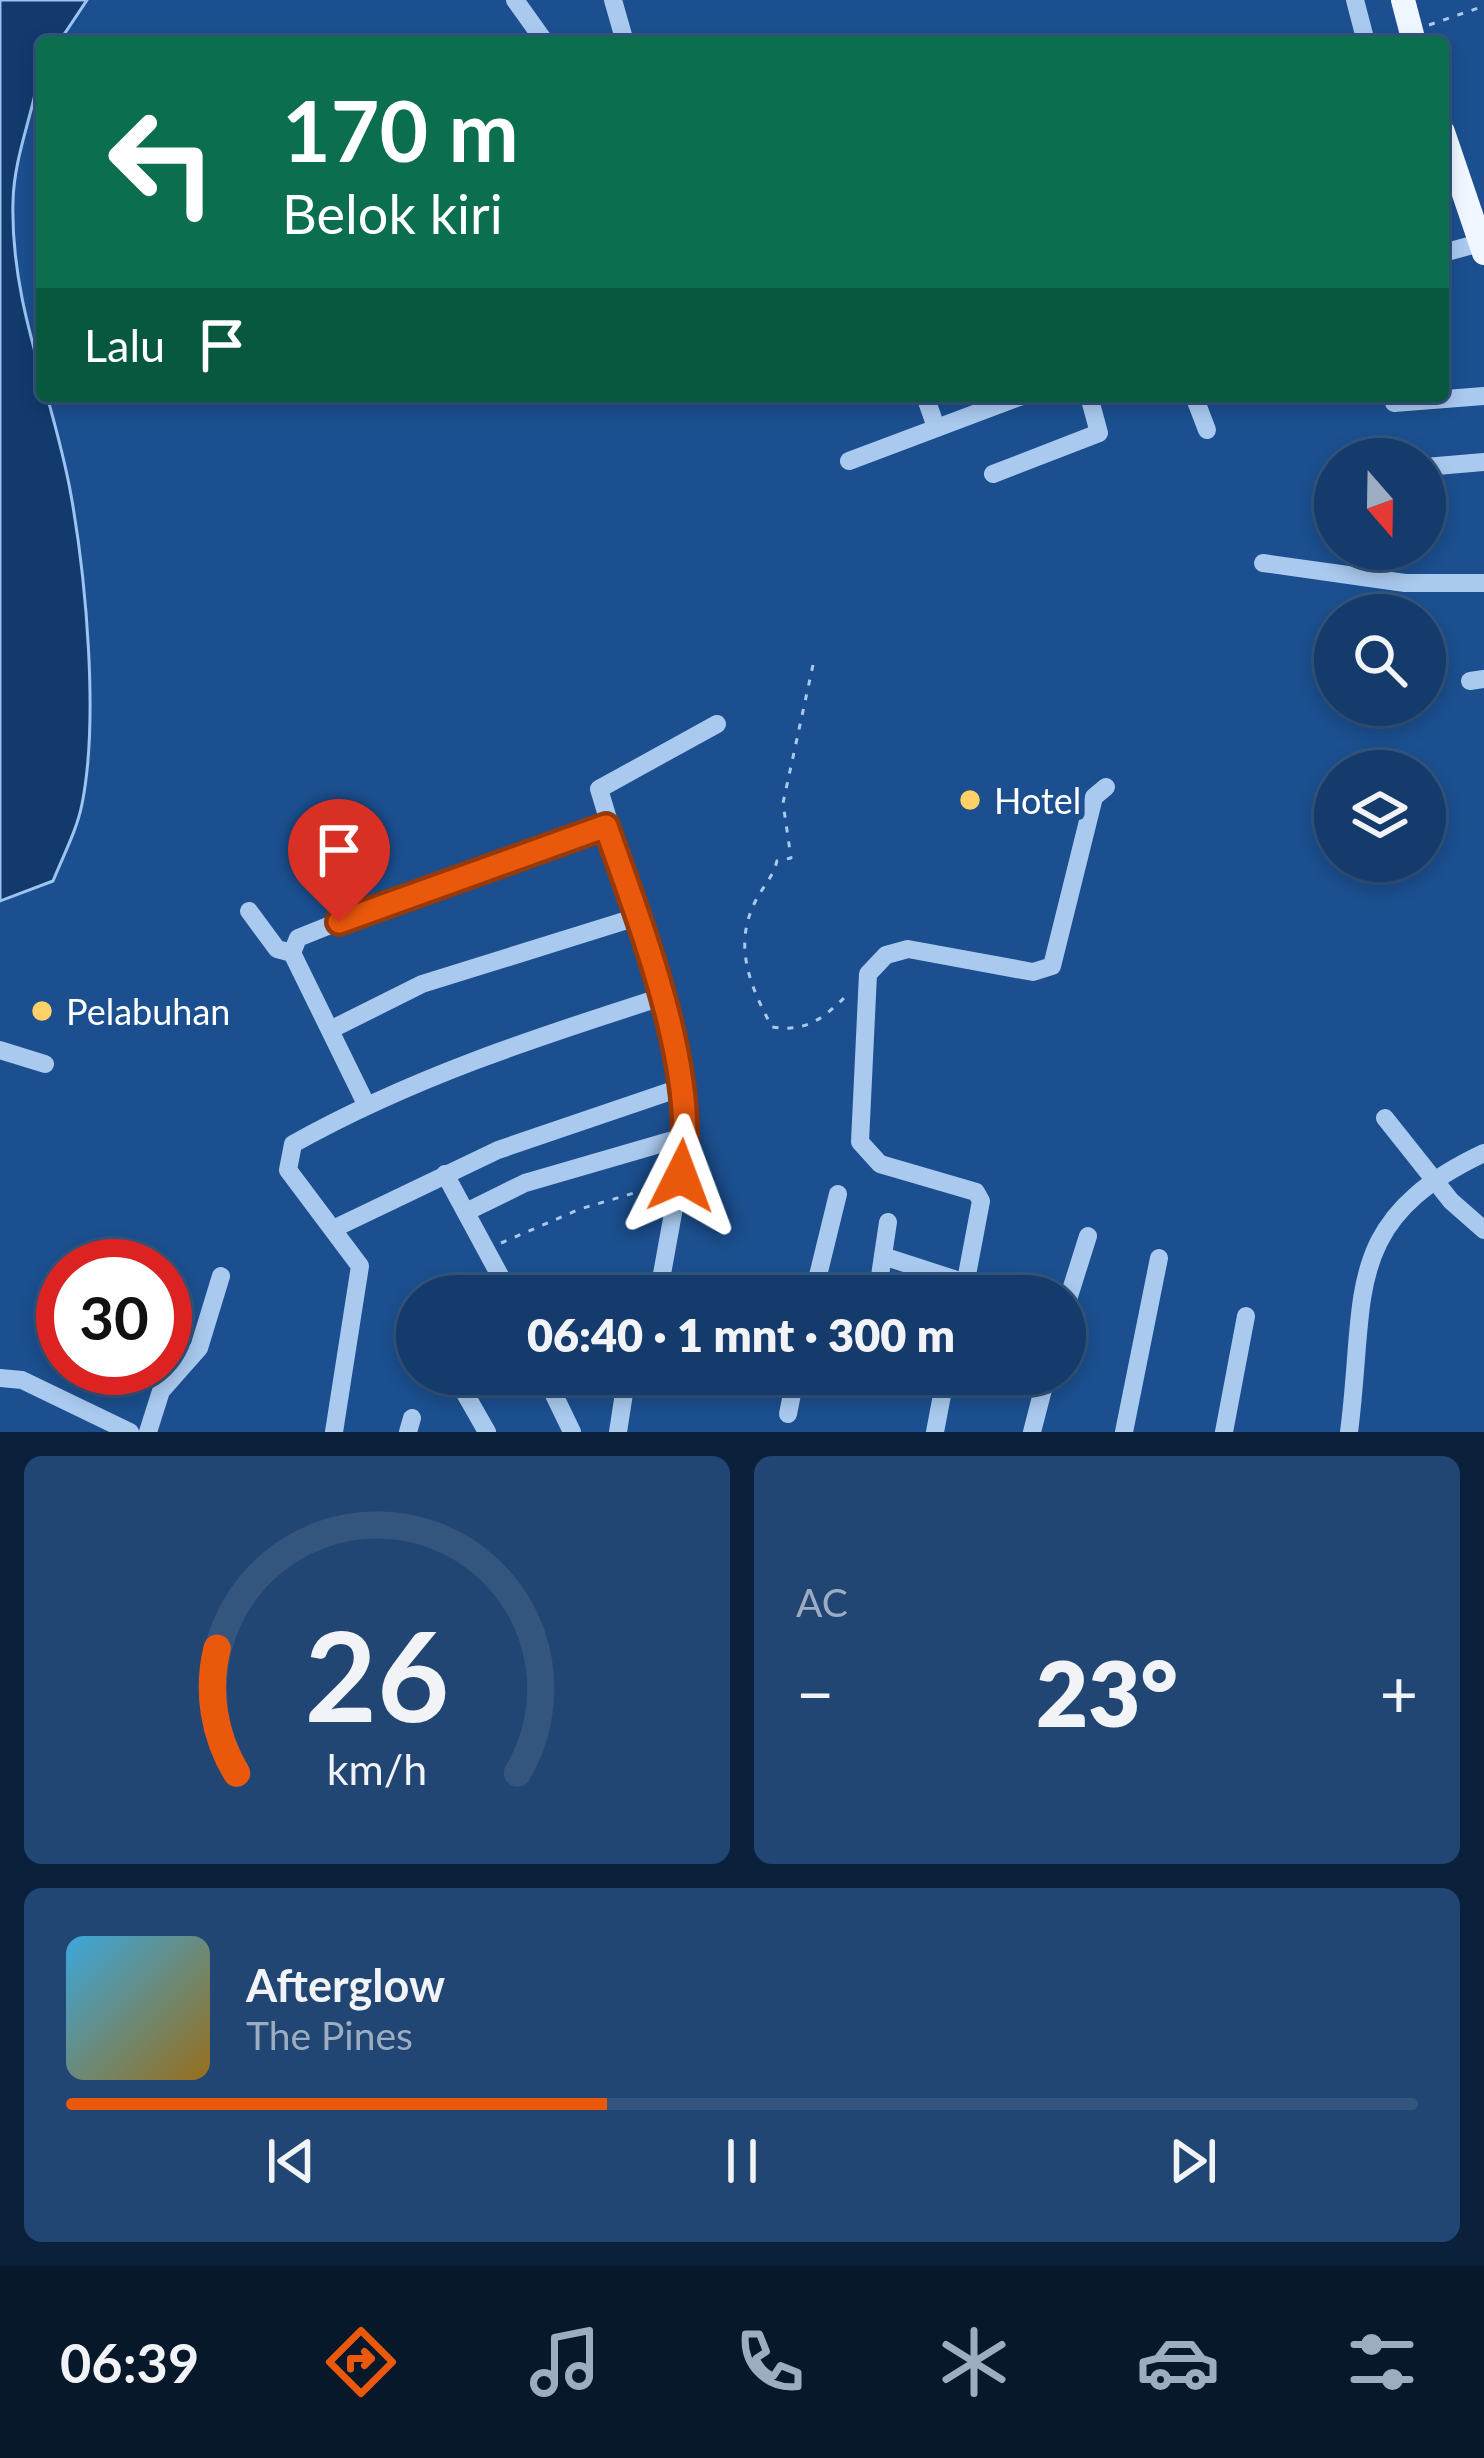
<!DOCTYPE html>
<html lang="id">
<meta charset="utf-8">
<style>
body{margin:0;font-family:Lato,sans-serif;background:#214673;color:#f1f3f6;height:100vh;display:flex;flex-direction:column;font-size:45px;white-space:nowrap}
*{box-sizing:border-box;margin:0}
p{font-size:39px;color:#9dadc1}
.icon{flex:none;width:66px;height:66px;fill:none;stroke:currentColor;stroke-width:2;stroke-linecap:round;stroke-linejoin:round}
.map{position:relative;height:1432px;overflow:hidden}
.sheet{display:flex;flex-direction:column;gap:24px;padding:24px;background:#0b203b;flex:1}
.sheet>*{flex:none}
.top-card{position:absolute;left:36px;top:36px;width:1413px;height:366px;border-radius:12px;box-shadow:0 6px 18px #0003,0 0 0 3px #33557e;background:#0b6e4f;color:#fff;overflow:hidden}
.needle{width:78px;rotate:160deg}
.controls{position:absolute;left:1314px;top:438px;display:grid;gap:24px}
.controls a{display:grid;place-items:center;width:132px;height:132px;border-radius:50%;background:#143b6b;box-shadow:0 6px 18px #0003,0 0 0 3px #33557e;font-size:60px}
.speed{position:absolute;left:36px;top:1239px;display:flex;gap:24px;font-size:60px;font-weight:700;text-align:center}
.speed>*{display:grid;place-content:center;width:156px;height:156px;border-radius:50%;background:#143b6b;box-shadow:0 6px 18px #0003,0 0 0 3px #33557e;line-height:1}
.speed .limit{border:18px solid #d22;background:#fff;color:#111}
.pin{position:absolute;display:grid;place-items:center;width:102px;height:102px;color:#fff;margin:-123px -51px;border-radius:50% 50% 50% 0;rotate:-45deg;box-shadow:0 0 12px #0007}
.pin .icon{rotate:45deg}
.me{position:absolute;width:132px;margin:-66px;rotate:3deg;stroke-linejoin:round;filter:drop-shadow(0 0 9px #0008)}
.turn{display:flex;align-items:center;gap:42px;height:252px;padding:0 48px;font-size:54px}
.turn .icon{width:156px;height:156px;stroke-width:2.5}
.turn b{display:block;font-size:84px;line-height:102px}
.then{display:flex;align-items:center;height:114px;padding:0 48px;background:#0003;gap:24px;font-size:45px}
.big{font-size:90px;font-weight:800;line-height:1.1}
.sheet .tile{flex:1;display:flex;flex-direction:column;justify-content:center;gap:18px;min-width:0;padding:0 42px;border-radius:18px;background:#214673}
.sheet .dial{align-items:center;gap:0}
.dial svg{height:312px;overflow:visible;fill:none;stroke:#33557e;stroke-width:7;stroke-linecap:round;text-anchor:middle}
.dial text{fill:#f1f3f6;stroke:none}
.song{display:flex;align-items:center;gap:36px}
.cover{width:144px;height:144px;border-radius:18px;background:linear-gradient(135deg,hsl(200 70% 55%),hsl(40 70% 35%))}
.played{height:12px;border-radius:6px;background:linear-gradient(90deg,#ea580c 40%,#33557e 40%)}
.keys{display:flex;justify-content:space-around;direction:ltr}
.heat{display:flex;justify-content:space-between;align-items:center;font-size:66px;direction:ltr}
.sheet .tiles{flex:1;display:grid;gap:24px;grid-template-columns:1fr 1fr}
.tile:last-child{grid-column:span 2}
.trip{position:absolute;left:396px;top:1275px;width:690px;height:120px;border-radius:60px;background:#143b6b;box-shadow:0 6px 18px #0003,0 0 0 3px #33557e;font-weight:800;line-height:120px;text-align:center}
.tab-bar{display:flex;height:192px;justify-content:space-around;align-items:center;background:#08182b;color:#9dadc1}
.tab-bar .icon{width:84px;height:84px}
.tab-bar .current{color:#ea580c}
.tab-bar b{font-size:54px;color:#f1f3f6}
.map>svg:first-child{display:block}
.water{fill:#123a6d;stroke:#9cc4f0;stroke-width:3}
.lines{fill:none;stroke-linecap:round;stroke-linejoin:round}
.path{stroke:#a9c9ee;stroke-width:3;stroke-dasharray:6 9;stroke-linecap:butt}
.minor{stroke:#a9c9ee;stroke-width:18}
.major{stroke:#f0f6ff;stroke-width:24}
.route-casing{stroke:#983908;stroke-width:30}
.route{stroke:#ea580c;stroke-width:21}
.poi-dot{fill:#ffd166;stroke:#1b4f8f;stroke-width:4.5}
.labels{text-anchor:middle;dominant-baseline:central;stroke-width:12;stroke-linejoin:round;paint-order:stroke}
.poi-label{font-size:36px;fill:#fff;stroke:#1b4f8f;text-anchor:start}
</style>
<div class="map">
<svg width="1484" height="1432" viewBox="0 0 1484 1432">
<rect width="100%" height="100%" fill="#1b4f8f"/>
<path class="water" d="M0,0h87l-28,42h-17c0,55 -28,105 -29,160 -3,104 41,195 58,293 15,84 28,225 11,309 -5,26 -19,52 -29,77l-53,20z"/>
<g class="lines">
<g class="path">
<path d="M1429,25l55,-19"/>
<path d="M813,665l-30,138 8,55 -14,3c-5,18 -14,25 -22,41 -22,44 -5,84 17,125 36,6 54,-11 78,-35"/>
<path d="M501,1243l79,-34 81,-24"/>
</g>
<g class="minor">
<path d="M515,0l30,42"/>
<path d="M613,0l12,42"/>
<path d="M1355,0l11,42"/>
<path d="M1443,253l37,-10"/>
<path d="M925,396l11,31"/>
<path d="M1194,396l13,34"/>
<path d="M1394,403l90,-7"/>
<path d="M849,461l173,-65"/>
<path d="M1425,467l59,-5"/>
<path d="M993,474l106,-41 -10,-37"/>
<path d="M1263,563l142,20h79"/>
<path d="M1470,681l14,-2"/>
<path d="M249,911l28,38 15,4 74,151"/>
<path d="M292,953l6,-15 122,-49 186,-63"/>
<path d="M332,1029l90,-45 215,-67"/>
<path d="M0,1050l45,14"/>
<path d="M1385,1118l66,83 33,29"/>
<path d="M445,1174l60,111"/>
<path d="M466,1212l59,-29 162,-47"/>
<path d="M333,1229l165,-79 182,-62"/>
<path d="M883,1256l83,27"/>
<path d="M658,1296l29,-160 -25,-139 -63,-208 118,-65"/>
<path d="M813,1296l25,-102"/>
<path d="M877,1296l11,-74"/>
<path d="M963,1296l18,-95 -5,-9 -96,-28 -20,-22 8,-168 18,-19 22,-6 125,23 19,-6 42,-169 12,-10"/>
<path d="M1065,1309l23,-73"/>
<path d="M454,1374l33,58"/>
<path d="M544,1374l28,58"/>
<path d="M0,1378l22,2 108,52"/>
<path d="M788,1414l8,-40"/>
<path d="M148,1432l13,-41 38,-43 22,-72"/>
<path d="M334,1432l26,-166 -72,-96 5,-26c118,-66 241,-106 369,-147"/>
<path d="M408,1432l4,-14"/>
<path d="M618,1432l9,-58"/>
<path d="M935,1432l11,-58"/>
<path d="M1032,1432l15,-58"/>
<path d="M1124,1432l35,-174"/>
<path d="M1224,1432l22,-116"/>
<path d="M1349,1432c18,-138 -9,-211 135,-279"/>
</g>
<g class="major">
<path d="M1403,0l11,42"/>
<path d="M1443,132l41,121"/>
</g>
</g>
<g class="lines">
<g class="route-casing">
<path id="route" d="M339,922l267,-96c33,96 95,249 75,350"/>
</g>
<use href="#route" class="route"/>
</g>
<g class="poi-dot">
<circle cx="970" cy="800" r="12"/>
<circle cx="42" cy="1011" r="12"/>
</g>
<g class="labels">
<g class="poi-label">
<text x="994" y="800">Hotel</text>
<text x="66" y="1011">Pelabuhan</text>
</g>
</g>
</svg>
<div class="controls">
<a><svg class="needle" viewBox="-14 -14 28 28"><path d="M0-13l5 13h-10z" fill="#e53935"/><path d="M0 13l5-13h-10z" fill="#9dadc1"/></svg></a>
<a><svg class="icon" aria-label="search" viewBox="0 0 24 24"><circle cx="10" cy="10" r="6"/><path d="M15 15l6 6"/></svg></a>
<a><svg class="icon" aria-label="layers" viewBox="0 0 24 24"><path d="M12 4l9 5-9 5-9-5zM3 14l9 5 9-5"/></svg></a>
</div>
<div class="speed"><div class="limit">30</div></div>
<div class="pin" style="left:339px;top:922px;background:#d93025"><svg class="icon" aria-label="arrive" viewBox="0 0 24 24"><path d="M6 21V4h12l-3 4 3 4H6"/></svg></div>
<svg class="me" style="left:681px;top:1176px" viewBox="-20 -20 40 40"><path d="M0-17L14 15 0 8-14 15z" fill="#ea580c" stroke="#fff" stroke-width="4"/></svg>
<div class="trip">06:40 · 1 mnt · 300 m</div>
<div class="top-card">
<div class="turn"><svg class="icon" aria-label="left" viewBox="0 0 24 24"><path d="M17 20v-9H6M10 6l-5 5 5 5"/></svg><div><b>170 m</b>Belok kiri</div></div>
<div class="then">Lalu<svg class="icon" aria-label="arrive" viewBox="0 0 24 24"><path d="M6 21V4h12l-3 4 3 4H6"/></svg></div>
</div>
</div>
<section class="sheet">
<div class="tiles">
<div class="tile dial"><svg viewBox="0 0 100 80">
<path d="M14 69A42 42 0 1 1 86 69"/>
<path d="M14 69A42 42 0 0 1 9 37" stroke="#ea580c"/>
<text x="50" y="56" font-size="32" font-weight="700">26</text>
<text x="50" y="72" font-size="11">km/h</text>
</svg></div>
<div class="tile"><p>AC</p>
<div class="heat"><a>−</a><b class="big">23°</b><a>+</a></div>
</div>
<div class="tile">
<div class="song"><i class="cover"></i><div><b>Afterglow</b><p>The Pines</p></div></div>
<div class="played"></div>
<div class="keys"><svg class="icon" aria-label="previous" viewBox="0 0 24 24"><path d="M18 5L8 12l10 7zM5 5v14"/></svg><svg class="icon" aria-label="pause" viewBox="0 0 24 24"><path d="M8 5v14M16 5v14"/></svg><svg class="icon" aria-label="next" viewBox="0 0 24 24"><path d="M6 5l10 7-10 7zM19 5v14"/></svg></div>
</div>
</div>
</section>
<nav class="tab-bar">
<b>06:39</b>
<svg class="icon current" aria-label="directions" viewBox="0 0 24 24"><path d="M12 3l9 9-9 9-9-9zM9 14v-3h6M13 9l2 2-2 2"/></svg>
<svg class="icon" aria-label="music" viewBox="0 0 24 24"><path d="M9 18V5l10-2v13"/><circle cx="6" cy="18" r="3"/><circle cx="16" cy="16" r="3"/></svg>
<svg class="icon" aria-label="phone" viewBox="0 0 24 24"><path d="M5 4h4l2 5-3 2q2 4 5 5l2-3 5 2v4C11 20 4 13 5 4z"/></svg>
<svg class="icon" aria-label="climate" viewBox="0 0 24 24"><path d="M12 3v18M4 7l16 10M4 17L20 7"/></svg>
<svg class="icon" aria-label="car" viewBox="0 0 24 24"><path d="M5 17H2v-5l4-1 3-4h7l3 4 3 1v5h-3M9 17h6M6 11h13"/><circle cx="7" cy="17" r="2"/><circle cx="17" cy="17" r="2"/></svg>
<svg class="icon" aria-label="filters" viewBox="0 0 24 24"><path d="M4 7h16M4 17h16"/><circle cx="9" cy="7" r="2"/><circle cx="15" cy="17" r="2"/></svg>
</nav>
